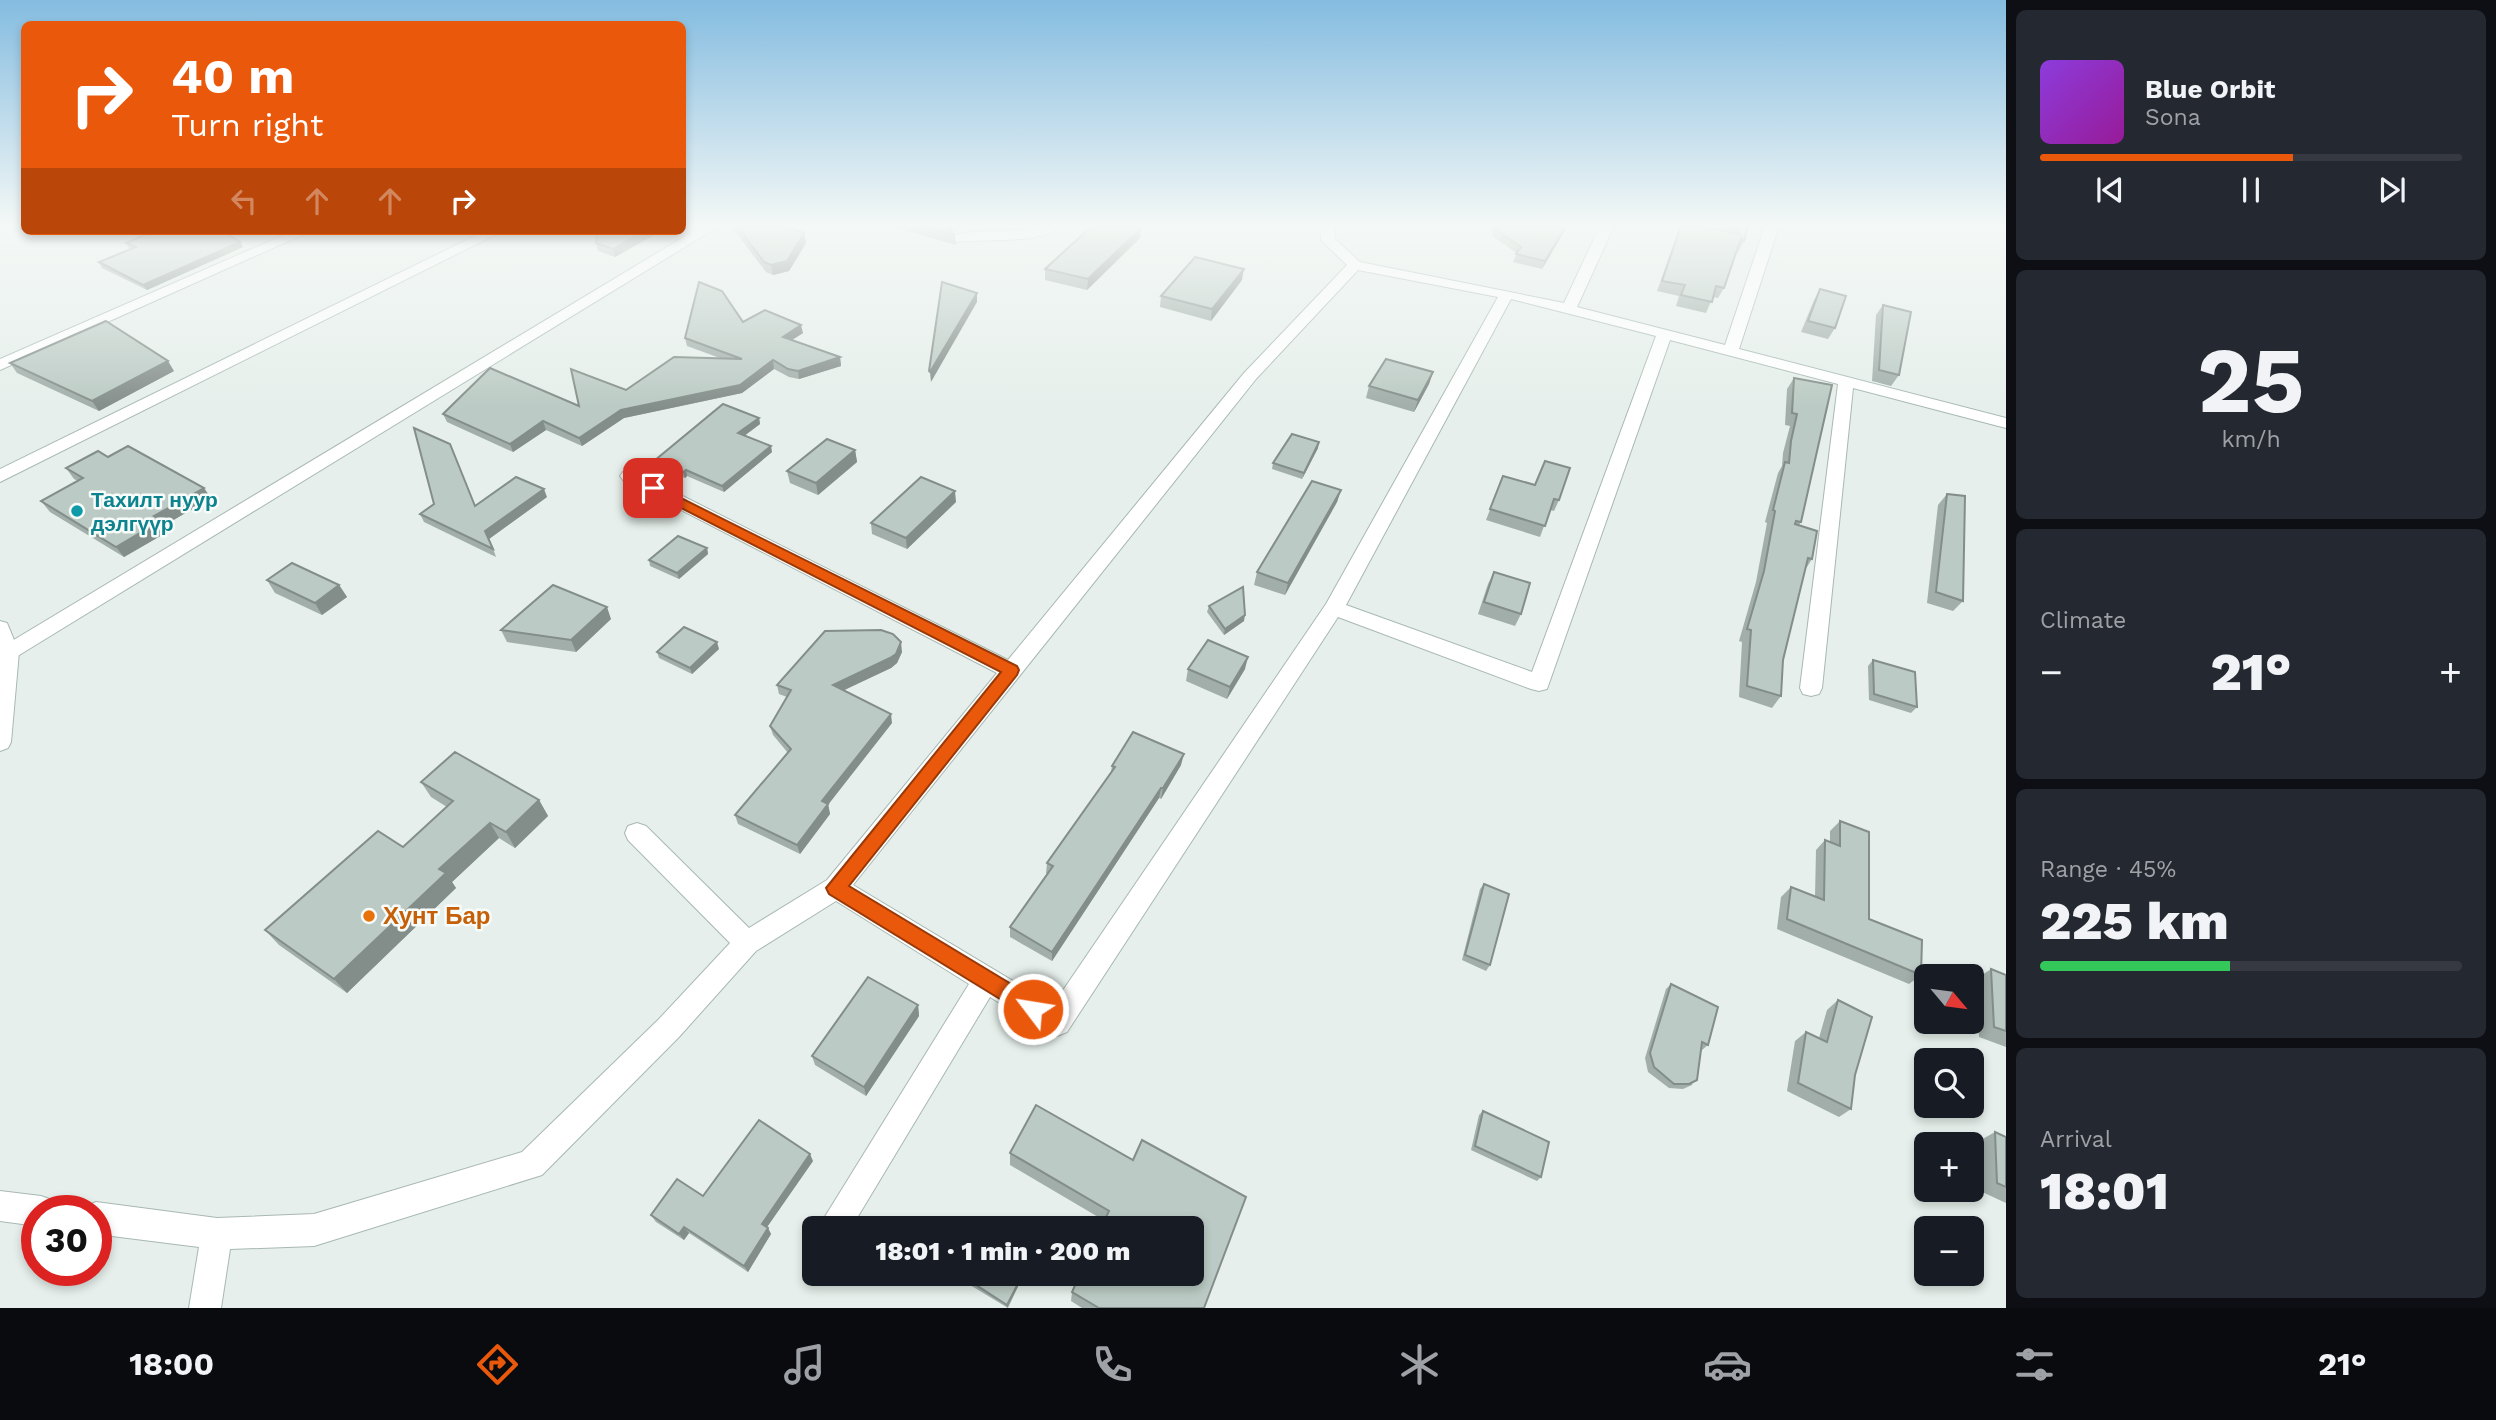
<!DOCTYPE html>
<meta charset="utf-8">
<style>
body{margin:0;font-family:"Work Sans",sans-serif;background:#242831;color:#f1f3f6;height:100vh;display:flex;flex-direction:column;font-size:26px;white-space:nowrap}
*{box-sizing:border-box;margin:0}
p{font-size:23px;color:#9ea1a6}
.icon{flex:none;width:38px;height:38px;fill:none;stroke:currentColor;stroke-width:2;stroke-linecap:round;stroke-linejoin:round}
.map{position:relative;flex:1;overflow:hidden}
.sheet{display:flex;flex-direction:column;gap:10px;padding:10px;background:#0d0f14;width:490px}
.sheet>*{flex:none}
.banner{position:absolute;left:21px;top:21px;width:665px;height:214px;border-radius:10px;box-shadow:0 4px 10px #0003;background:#ea580c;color:#fff;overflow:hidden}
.needle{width:46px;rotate:119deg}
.buttons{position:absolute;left:1914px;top:964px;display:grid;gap:14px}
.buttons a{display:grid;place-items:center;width:70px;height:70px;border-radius:10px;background:#171b24;box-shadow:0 4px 10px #0003;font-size:35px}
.speed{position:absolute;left:21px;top:1195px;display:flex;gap:14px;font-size:35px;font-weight:700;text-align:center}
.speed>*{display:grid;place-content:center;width:91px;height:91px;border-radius:50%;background:#171b24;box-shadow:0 4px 10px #0003;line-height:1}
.speed .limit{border:10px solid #d22;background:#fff;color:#111}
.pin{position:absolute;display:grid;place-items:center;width:60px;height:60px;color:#fff;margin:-30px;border-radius:14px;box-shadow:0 4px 10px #0006}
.me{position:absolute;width:77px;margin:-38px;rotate:301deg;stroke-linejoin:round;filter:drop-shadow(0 0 5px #0008)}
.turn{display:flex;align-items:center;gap:24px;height:147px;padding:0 35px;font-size:32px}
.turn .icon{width:91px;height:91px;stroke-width:2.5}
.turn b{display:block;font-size:49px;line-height:60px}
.lanes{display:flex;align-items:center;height:66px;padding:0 35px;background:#0003;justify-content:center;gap:35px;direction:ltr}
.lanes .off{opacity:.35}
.big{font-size:52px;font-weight:800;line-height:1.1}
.sheet .widget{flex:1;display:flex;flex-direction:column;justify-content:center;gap:10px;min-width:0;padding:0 24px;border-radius:10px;background:#242831}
.sheet .dial{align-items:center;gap:0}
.dial b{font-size:91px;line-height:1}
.song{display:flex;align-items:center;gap:21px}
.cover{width:84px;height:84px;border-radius:10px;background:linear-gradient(135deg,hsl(270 70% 55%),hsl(300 70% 35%))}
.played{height:7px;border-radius:4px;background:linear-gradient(90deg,#ea580c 60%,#363941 60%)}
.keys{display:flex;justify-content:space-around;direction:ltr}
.heat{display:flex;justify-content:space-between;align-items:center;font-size:38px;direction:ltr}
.charge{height:10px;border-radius:5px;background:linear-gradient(90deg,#34c759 45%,#363941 0)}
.trip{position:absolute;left:802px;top:1216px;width:402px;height:70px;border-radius:10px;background:#171b24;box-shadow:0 4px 10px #0003;font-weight:800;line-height:70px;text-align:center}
.menu{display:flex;height:112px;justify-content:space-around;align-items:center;background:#090b0e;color:#9ea1a6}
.menu .icon{width:49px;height:49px}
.menu .active{color:#ea580c}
.menu b{font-size:32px;color:#f1f3f6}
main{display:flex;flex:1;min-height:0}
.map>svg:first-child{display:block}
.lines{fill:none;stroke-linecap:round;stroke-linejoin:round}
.minor-casing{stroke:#a8b8b2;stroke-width:2}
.tertiary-casing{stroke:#a8b8b2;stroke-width:2}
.minor{fill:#fff;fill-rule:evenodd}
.tertiary{fill:#fff;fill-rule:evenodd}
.wall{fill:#a1aea9}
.shaded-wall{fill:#838d89}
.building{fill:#bbcac4;stroke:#838d89;stroke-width:2}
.route{fill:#ea580c;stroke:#983908;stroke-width:2}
.culture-dot{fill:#0f9aa8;stroke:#f7fbf9;stroke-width:2.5}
.food-dot{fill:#e8710a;stroke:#f7fbf9;stroke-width:2.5}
.labels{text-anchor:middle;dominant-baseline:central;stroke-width:5;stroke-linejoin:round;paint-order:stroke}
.culture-label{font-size:21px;font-weight:bold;fill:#0d838f;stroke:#f7fbf9;text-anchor:start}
.near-food-label{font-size:24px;font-weight:bold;fill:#c56008;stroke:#f7fbf9;text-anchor:start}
</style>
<main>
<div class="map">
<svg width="2006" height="1308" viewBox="0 0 2006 1308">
<rect width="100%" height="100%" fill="#e6efeb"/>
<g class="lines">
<g class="minor-casing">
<g id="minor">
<path d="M702,226h17l-703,431 -7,3 -7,-3v-10z"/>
<path d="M1042,226h20c-23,19 -76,12 -105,16l-7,-4 2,-3c30,-7 61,0 90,-9z"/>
<path d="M1320,226h14l1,13 25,23 204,41 36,-77h14l-37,81 148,38 40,-119h14l-40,123 267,69v10l-153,-40 -31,300 -3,6 -8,2 -8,-2 -3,-6 38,-304 -168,-44 -123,349 -8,2 -8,-2 -193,-72 -271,415 -10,4 -10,-4 -57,-35 -139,231h-27l-3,-5 148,-239 -133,-83 -80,50 -77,86 -137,138 -228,71 -84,3 -9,59h-32l10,-61 -103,-13v-23h-13l2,-4 11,-5 121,16 97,-4 208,-62 137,-133 71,-76 -102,-103 -3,-7 3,-7 9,-3 9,3 103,102 78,-48 170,-207 -374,-193 -3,-4 3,-4h12l373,188 236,-287 103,-108 -26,-25zM1358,270l140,27 -172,307 -273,401 -200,-120 403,-506zM1511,299l145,37 -124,336 -186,-67z"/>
<path d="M293,231h18l-311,139v-11z"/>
<path d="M485,231h18l-503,251v-13z"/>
<path d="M0,1191l41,5 11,4 4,11h-19v15l-37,-5z"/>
</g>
</g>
<g class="tertiary-casing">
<path id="tertiary" d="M0,621l7,2 12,29 -8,90 -3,6 -8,3z"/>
</g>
<use href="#minor" class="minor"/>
<use href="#tertiary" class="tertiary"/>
</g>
<g class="wall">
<path d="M731,226h53l20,7 2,10 -17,28 -16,4 -7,-3z"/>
<path d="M890,226h62v7l3,2 1,10z"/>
<path d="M1492,226h74l-2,6 -22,37 -29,-7 4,-9 -25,-17z"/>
<path d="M1680,226l44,5 -3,-5h27l-4,15 -6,11 -1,-2 -13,38 -6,10 -5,-1 -7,16 -30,-7 3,-10 -22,-5z"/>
<path d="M597,231h64l-46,26 -17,-6 -2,-8z"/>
<path d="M1140,238l-53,52 -42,-10v-11z"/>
<path d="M240,242l3,5 -96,43 -45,-22 -3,-6 32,-13 -2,-1 -3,-5z"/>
<path d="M1242,280l-31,41 -51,-14 1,-11z"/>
<path d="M1820,289l15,39 -7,11 -27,-7 13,-32z"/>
<path d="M1883,305l16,70 -8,11 -19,-5 4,-66z"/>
<path d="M743,322l60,11 -11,7 48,17 1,9 -42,13 -10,-2 -15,-8 -32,24 -118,25 -42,28 -36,-16 -33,22 -66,-30 -4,-8 136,-8 141,-48 -33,-12 -2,-8z"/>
<path d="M10,363l164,8 -75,40 -82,-38z"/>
<path d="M1433,372l-4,12 -15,28 -48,-14 3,-12z"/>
<path d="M1794,378l38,7 -31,137 -2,3 13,34 -7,11 -22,90 -2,36 -9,12 -33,-11 3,-55 -3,-1 17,-59 11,-59 -2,-1 13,-49 4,-7 1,-13 7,-27 -5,-1 2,-36z"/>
<path d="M759,418l1,6 -16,12 28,16 -48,40 -37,-16 -2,2 -30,-11 -1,-6z"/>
<path d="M1318,448l-16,31 -30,-10 1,-6z"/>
<path d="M855,450l2,12 -39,33 -28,-12 -3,-12z"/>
<path d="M108,457l103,41 -46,27 4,6 -45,26 -74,-45 -9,-11 37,-20 -4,-2 -8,-11z"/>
<path d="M1503,476l56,24 -5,11 -4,-1 -10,27 -54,-17z"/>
<path d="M1341,490l-4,12 -52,93 -31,-10 3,-13z"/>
<path d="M1947,494l16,107 -10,10 -26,-8 11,-98z"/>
<path d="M547,497l-58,42 7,18 -72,-35 -4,-8z"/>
<path d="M956,502l-49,47 -35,-15 -1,-11z"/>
<path d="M707,548l1,6 -29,25 -29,-13 -1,-6z"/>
<path d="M1494,572l27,42 -6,12 -37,-12 10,-30z"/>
<path d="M267,580l72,5 8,12 -25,18 -47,-22z"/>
<path d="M1209,606l35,15 -20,14 -17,-23z"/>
<path d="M611,619l-35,33 -69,-10 -6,-12z"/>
<path d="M719,649l-27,25 -33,-16 -2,-6z"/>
<path d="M902,652l-5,11 -6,5 -48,22 49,33 -64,81 2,10 -30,40 -62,-30 -3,-9 53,-62 -15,-18 -3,-9 17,-29 -8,-3 -2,-9z"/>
<path d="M1873,660l44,47 -6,6 -42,-13 -1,-34z"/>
<path d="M1188,669h57l-18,30 -41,-18z"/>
<path d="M1181,765l-20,34 -2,-1 -107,163 -42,-24v-10l37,-53 -1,-1 1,-10 64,-91 1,-6z"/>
<path d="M421,782l118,18 9,16 -33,32 -16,-10 -47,44 4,6 -109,105 -68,-48 -14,-15 138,-83 44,-40 -16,-10z"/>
<path d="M1840,821l29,98 52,56 -12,9 -132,-55 4,-32 10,-10 24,10 1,-47 9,-10 5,2v-11z"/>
<path d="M1484,884l6,81 -4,6 -24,-11 18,-71z"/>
<path d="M1991,969l15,6v72l-27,-10 -3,-58z"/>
<path d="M1671,984l37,61 -6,5h-1l-9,35 -9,4 -14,-1 -21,-16 -3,-14 21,-69z"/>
<path d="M1838,1000l17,75 -4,34 -12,8 -52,-26 8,-50 11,-9 13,6 8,-28z"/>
<path d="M918,1005l1,11 -53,80 -51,-31 -3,-9z"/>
<path d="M1036,1105l168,203h-122l-11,-7 1,-9 33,-71 -95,-56v-12z"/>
<path d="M1483,1111l58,66 -4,4 -66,-31 8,-35z"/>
<path d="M1995,1132l11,5v66l-26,-12 -1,-50z"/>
<path d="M813,1161l-46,66 4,7 -23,38 -59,-39 -5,7 -28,-18 -5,-7 52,-19z"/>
<path d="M1024,1274l-16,34 -38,-23v-4z"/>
</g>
<g class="shaded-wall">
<path d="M949,226h3l1,6 -2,2 -4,-5z"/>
<path d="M1566,226l-2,6 -22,37 3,-8z"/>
<path d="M1141,228l-1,10 -53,52 1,-11z"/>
<path d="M644,231h17l-46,26 -2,-8z"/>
<path d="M804,233l2,10 -17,28 -16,4 -2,-10z"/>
<path d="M240,242l3,5 -96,43 -4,-5z"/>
<path d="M1244,269l-2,11 -31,41 1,-12z"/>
<path d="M977,293v9l-46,80 -1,-10z"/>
<path d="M801,325l2,8 -19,12 -1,-8z"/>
<path d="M840,357l1,9 -42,13 -1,-8z"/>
<path d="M773,360l1,9 -32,24 -118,25 -42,28 -3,-8 42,-28z"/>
<path d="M168,361l6,10 -75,40 -7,-10z"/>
<path d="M1433,372l-4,12 -15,28 4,-12z"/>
<path d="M759,418l1,6 -20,15 -2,-6z"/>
<path d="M543,421l3,9 -33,22 -3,-8z"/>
<path d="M1319,442l-1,6 -16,31 2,-6z"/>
<path d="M771,446l1,6 -48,40 -2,-6z"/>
<path d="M855,450l2,12 -39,33 -2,-12z"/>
<path d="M686,470l1,6 -2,2 -2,-6z"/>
<path d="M204,488l7,10 -46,27 4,6 -45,26 -8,-10 38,-31z"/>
<path d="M544,489l3,8 -58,42 7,18 -11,-26z"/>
<path d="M1341,490l-4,12 -52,93 3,-12z"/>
<path d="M955,491l1,11 -49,47 -1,-11z"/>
<path d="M707,548l1,6 -29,25 -2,-6z"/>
<path d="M339,585l8,12 -25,18 -7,-12z"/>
<path d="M607,607l4,12 -35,33 -5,-12z"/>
<path d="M1245,615l-1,6 -20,14 1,-6z"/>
<path d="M717,642l2,7 -27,25 -2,-6z"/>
<path d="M901,642l1,10 -5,11 -6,5 -57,27 -1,-10z"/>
<path d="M1248,657l-3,12 -18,30 3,-12z"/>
<path d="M891,714l1,9 -68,87 -2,-9z"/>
<path d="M1184,754l-3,11 -20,34 2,-11z"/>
<path d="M1161,788l-2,10 -107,163v-9z"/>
<path d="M539,800l9,16 -33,32 -9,-16z"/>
<path d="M828,804l2,10 -30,40 -3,-9z"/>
<path d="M490,823l9,15 -47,44 4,6 -109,105 -13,-14 105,-110z"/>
<path d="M918,1005l1,11 -53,80 -2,-9z"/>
<path d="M810,1154l3,7 -48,69 -3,-6z"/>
<path d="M684,1227l5,6 -5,7 -5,-6z"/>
<path d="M768,1228l3,6 -23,38 -4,-6z"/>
<path d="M1023,1274h1l-17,34v-3z"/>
</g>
<g class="building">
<path d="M737,226h47l20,7 -17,28 -16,4 -7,-3z"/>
<path d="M923,226h26l-2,3 8,6z"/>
<path d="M1092,226h44l5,2 -53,51 -43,-10z"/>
<path d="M1495,226h71l-21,35 -29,-7 5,-7 -26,-18z"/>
<path d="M1681,226h20l38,8 -6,-8h15l-4,15 -3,-3 -17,50 -8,-2 -4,16 -31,-7 4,-10 -23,-4z"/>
<path d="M154,231h69l17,11 -97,43 -44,-23 37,-15 -10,-4z"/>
<path d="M597,231h47l-31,18 -17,-6z"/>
<path d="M1195,257l49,12 -32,40 -51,-13z"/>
<path d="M699,282l23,9 21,31 22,-12 36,15 -18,12 57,20 -42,14 -10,-2 -15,-9 -33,25 -119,25 -42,28 -36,-17 -33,23 -67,-30 47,-46 89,38 -8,-37 55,21 48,-33 68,2 -57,-21z"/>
<path d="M942,282l35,11 -47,79 -1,-1z"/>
<path d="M1820,289l26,7 -11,32 -27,-7z"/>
<path d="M1883,305l28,7 -12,63 -20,-5z"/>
<path d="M106,321l62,40 -76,40 -82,-38z"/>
<path d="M1386,359l47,13 -15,28 -49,-14z"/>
<path d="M1794,378l38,7 -31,137 -5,-1 -1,3 22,7 -5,28 -4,-1 -25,102 -2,36 -34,-10 4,-56 -4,-1 17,-58 11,-60 -2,-1 12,-48 4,1 2,-22 6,-27 -5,-1z"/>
<path d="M723,404l36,14 -21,15 33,13 -49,40 -36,-16 -3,2 -29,-11z"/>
<path d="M414,428l36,16 25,62 41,-29 28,12 -59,42 8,18 -73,-35 14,-10z"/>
<path d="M1292,434l27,8 -15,31 -31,-10z"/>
<path d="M827,439l28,11 -39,33 -29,-12z"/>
<path d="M128,446l76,42 -50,28 8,4 -46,27 -75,-46 42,-23 -17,-10 32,-17 10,6z"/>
<path d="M1545,461l25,7 -11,32 -5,-1 -9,27 -55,-17 13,-33 32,9z"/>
<path d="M921,477l34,14 -49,47 -35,-15z"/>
<path d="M1312,481l29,9 -53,93 -31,-11z"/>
<path d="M1947,494l18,2 -2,105 -27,-9z"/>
<path d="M678,536l29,12 -30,25 -28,-13z"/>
<path d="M292,563l47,22 -24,18 -48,-23z"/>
<path d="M1494,572l36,11 -9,31 -37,-12z"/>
<path d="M553,585l54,22 -36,33 -70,-10z"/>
<path d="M1243,587l2,28 -20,14 -16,-23z"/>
<path d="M684,627l33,15 -27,26 -33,-16z"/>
<path d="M881,630l12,4 8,8 -5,12 -6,4 -57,27 58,29 -69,87 6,3 -31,41 -62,-30 56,-66 -21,-23 21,-36 -14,-5 48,-54z"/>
<path d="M1208,640l40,17 -18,30 -42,-18z"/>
<path d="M1873,660l42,12 2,35 -43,-13z"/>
<path d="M1133,732l51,22 -21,34h-2l-109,164 -42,-25 43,-61 -6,-3 68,-96 -3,-1z"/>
<path d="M455,752l84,48 -33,32 -16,-9 -51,46 7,4 -112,106 -69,-49 113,-99 25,16 50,-46 -32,-19z"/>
<path d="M1840,821l29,11v87l53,21 -1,35 -134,-56 4,-32 33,13 1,-60 15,6z"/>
<path d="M1484,884l25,10 -19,71 -25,-10z"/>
<path d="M1991,969l15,6v56l-12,-4z"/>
<path d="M868,977l50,28 -54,82 -52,-31z"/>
<path d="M1671,984l47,23 -10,38 -6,-3 -5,38 -8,4h-15l-20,-17 -4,-14z"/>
<path d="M1838,1000l34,17 -17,58 -4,34 -53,-26 8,-51 21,10z"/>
<path d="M1036,1105l97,55 9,-20 104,57 -42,111h-105l-27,-16 8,-18h112v-46h-91l8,-17 -99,-58z"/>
<path d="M1483,1111l66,31 -8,35 -66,-31z"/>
<path d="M759,1120l51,34 -48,70 6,4 -24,38 -60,-39 -5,7 -28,-19 26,-36 26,17z"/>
<path d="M1995,1132l11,5v50l-9,-4z"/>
<path d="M973,1274h50l-16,31 -37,-24z"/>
</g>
<linearGradient id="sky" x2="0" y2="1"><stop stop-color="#84bce0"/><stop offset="0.55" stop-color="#f4f8f6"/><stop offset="1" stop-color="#f4f8f6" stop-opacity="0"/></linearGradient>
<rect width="2006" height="409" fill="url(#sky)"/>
<path class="route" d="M653,484l364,182 2,4 -2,5 -168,211 192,116 3,7 -3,6 -8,3 -7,-3 -197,-121 -3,-6 175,-216 -353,-181v-6z"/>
<circle class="culture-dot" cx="77" cy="511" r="7"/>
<circle class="food-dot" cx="369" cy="916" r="7"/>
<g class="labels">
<g class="culture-label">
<text x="91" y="499">Тахилт нуур<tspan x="91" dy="24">дэлгүүр</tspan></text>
</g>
<g class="near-food-label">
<text x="383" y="916">Хунт Бар</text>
</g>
</g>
</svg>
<div class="buttons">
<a><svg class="needle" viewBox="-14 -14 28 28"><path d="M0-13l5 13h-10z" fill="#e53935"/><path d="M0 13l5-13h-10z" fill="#9ea1a6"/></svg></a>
<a><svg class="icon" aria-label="search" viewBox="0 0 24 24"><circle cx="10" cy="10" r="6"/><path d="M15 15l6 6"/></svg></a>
<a>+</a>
<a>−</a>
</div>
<div class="speed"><div class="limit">30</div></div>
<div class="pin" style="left:653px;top:488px;background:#d93025"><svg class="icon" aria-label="arrive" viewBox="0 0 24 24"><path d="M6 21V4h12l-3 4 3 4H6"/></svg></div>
<svg class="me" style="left:1033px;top:1009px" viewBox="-20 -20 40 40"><circle r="17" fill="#ea580c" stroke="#fff" stroke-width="3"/><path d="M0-11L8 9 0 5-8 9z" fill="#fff"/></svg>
<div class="trip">18:01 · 1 min · 200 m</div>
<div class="banner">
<div class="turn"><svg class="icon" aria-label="right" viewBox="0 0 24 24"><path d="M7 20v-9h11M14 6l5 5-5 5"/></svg><div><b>40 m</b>Turn right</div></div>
<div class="lanes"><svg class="icon off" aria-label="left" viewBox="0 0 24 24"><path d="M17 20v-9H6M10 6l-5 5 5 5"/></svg><svg class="icon off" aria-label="ahead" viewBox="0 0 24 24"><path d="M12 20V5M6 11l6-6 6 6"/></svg><svg class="icon off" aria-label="ahead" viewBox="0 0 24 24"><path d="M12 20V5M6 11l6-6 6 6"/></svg><svg class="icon" aria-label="right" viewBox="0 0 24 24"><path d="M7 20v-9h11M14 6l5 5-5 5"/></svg></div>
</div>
</div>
<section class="sheet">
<div class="widget">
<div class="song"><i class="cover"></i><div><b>Blue Orbit</b><p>Sona</p></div></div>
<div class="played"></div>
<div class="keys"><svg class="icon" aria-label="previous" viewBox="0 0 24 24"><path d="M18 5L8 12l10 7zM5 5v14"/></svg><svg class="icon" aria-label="pause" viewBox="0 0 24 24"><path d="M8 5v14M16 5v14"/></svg><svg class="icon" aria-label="next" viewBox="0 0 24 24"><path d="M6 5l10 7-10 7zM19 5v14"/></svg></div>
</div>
<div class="widget dial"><b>25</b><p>km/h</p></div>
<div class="widget"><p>Climate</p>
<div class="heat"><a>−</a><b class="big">21°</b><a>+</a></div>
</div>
<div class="widget"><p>Range · 45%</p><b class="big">225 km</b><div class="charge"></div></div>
<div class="widget"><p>Arrival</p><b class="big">18:01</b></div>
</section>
</main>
<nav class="menu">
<b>18:00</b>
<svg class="icon active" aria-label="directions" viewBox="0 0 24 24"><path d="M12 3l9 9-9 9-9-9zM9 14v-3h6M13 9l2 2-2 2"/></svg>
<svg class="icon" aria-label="music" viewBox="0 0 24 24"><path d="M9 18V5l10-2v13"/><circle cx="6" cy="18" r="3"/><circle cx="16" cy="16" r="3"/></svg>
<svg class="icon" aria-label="phone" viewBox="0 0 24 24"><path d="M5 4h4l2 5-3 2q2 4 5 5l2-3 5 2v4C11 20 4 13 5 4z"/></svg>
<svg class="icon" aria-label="climate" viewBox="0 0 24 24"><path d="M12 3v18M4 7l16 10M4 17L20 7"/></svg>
<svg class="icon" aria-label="car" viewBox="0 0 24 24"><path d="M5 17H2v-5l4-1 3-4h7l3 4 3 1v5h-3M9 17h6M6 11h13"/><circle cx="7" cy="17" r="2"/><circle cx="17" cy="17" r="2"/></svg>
<svg class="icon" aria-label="filters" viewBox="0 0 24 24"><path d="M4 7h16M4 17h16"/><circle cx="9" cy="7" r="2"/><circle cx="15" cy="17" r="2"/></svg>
<b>21°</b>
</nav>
